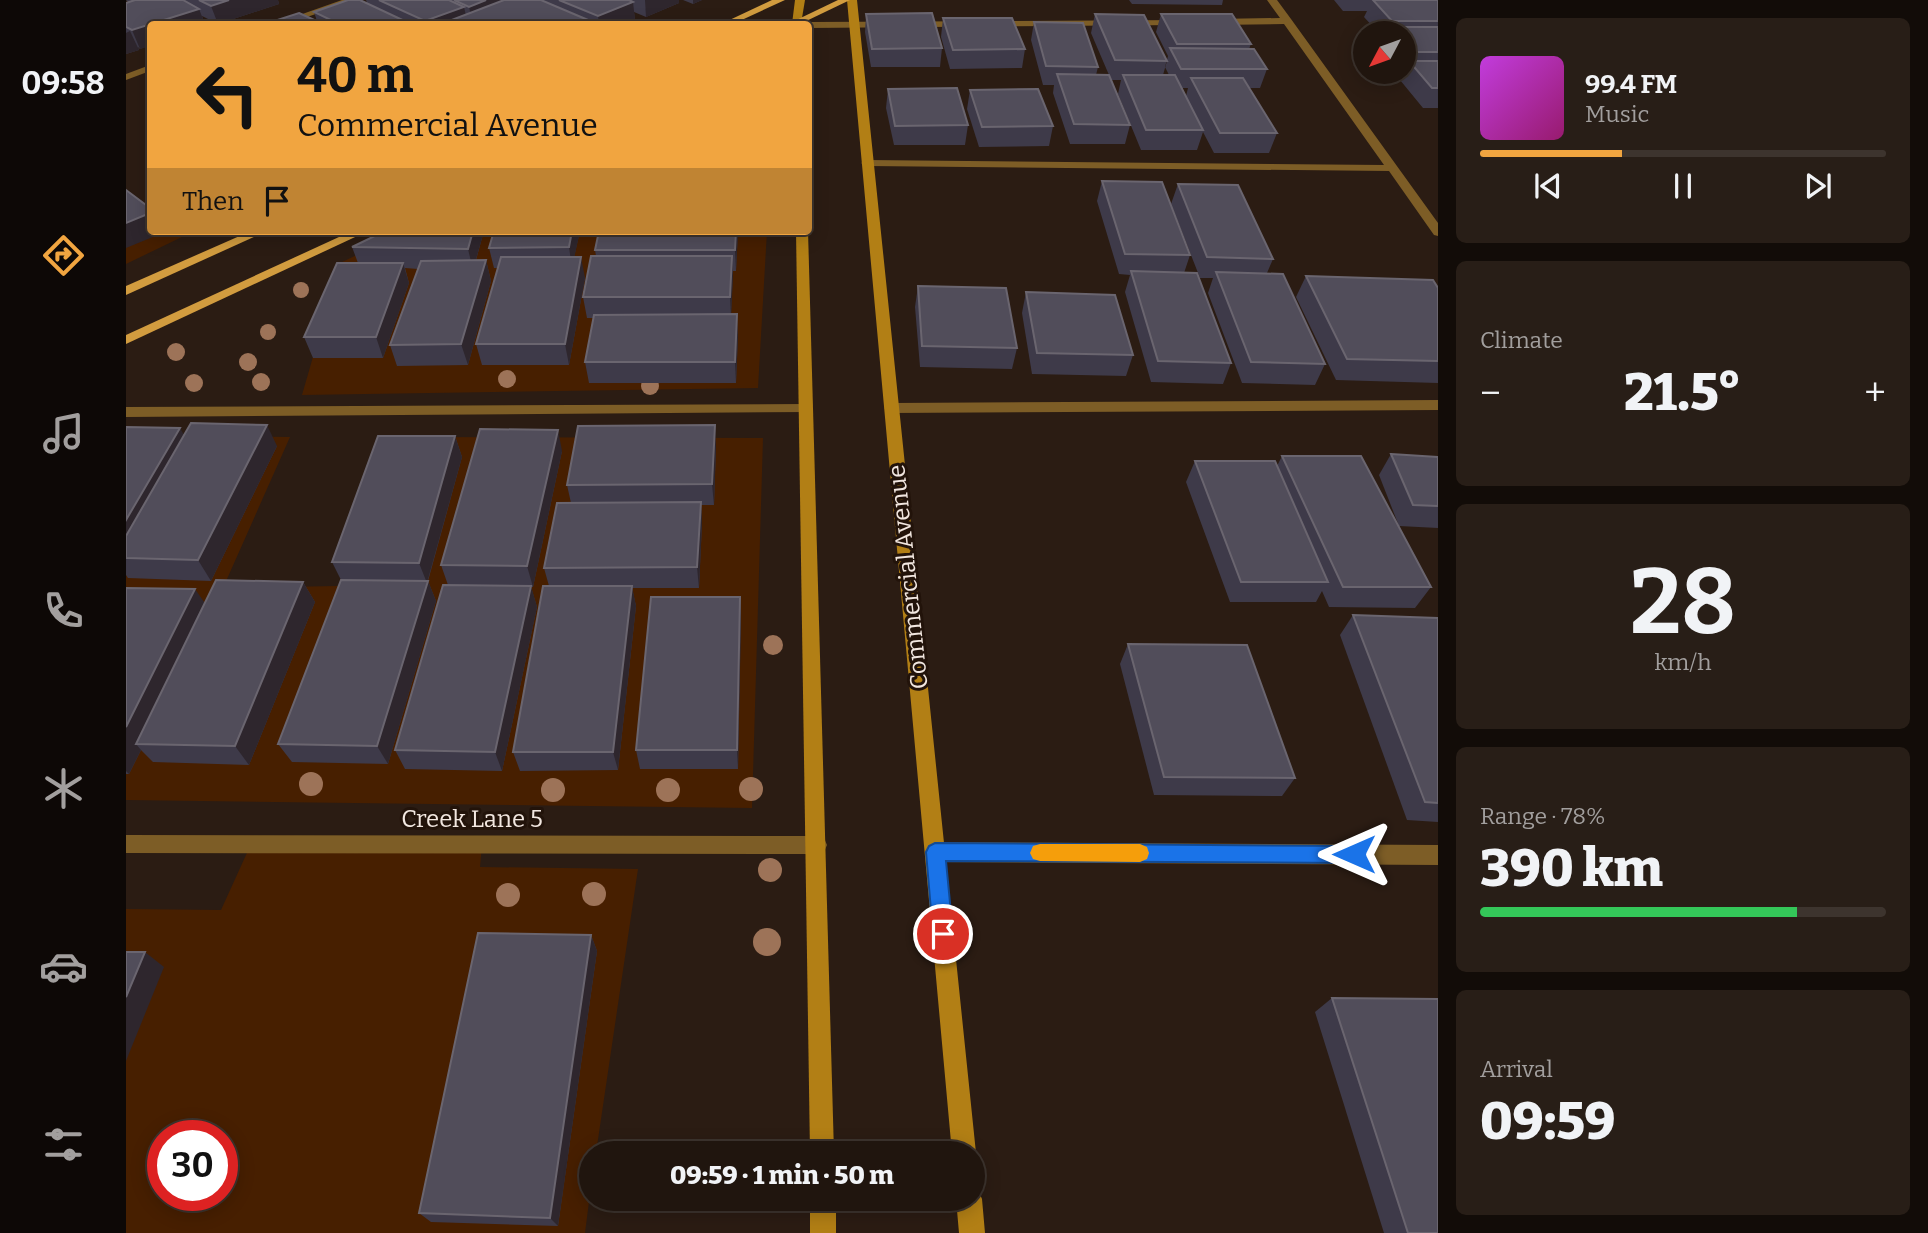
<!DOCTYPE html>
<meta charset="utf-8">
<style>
body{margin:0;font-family:Bitter,serif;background:#281e17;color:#f1f3f6;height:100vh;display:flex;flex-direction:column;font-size:26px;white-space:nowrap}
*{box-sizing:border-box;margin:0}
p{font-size:23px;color:#a29f9e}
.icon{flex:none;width:38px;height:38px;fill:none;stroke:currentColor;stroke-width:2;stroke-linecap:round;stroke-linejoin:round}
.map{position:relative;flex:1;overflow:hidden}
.panel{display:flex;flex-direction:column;gap:18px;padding:18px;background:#120c08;width:490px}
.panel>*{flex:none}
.top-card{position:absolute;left:21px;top:21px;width:665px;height:214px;border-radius:7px;box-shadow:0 4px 18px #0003,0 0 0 2px #3d342e;background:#f1a540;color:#111;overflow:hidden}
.needle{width:46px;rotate:229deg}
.fabs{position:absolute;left:1227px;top:21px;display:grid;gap:14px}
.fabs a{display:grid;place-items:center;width:63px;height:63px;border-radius:50%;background:#20150e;box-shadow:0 4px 18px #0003,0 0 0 2px #3d342e;font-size:35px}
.speed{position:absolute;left:21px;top:1120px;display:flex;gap:14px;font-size:35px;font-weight:700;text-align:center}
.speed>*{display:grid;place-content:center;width:91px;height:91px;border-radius:50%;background:#20150e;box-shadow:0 4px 18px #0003,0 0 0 2px #3d342e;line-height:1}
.speed .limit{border:10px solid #d22;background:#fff;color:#111}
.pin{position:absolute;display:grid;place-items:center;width:60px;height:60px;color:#fff;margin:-30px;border:4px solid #fff;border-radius:50%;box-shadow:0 2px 7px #0007}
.me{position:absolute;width:77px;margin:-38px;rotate:270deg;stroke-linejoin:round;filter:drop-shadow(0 0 5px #0008)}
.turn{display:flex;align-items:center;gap:24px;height:147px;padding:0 35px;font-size:32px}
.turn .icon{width:91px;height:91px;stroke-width:2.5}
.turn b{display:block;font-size:49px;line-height:60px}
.then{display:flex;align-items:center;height:66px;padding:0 35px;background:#0003;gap:14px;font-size:26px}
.big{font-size:52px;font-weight:800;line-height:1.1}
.panel .tile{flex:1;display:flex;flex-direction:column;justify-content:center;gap:10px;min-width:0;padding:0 24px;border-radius:10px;background:#281e17}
.panel .dial{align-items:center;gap:0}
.dial b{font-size:91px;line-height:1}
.song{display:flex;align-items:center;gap:21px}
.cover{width:84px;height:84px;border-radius:10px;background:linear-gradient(135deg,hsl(290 70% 55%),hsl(320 70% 35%))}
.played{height:7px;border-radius:4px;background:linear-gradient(90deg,#f1a540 35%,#3d342e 35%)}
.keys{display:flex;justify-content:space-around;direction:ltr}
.heat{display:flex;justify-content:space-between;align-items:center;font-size:38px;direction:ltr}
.charge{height:10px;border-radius:5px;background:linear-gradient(90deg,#34c759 78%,#3d342e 0)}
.trip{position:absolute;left:453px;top:1141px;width:406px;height:70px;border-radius:35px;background:#20150e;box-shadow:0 4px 18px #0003,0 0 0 2px #3d342e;font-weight:800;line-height:70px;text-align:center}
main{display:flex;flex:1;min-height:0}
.menu{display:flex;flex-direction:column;width:126px;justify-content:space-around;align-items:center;background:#0d0806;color:#a29f9e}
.menu .icon{width:49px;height:49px}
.menu .active{color:#f1a540}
.menu b{font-size:32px;color:#f1f3f6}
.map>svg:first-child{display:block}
.green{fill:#471f00;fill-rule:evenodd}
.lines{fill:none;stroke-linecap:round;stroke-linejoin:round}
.street{fill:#7d5d26;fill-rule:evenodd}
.secondary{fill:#b27f15;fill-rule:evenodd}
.primary{fill:#d29c3f;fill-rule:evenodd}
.tree{fill:#9d7358}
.wall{fill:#3e3a49;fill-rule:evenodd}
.shaded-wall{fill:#2e262d}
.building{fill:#514d5a;stroke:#6a656f;stroke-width:2}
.route{fill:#1a73e8;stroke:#114b97;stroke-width:2}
.slow{fill:#f59e0b}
.labels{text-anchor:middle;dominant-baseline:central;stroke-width:6;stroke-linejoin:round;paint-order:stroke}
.street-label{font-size:24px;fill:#f2e7e0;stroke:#22130a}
</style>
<main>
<nav class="menu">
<b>09:58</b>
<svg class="icon active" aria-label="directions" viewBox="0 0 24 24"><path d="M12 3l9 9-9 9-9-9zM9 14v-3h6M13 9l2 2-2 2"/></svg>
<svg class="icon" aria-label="music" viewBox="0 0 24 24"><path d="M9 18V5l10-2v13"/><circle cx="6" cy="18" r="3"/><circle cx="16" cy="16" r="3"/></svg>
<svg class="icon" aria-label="phone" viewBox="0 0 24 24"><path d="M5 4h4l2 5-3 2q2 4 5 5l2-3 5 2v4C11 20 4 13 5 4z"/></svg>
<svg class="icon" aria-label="climate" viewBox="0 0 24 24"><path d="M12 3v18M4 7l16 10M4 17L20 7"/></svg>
<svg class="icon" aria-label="car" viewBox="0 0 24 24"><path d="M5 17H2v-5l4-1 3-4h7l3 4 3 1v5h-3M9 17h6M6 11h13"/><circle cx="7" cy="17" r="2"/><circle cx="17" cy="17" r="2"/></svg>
<svg class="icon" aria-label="filters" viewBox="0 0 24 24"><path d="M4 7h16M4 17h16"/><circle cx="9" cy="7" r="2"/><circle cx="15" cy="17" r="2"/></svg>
</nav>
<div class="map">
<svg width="1312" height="1233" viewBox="0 0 1312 1233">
<rect width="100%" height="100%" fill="#2b1c13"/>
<g class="green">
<path d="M0,191l24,40h27l7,5 -58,28z"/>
<path d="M281,231h360l-9,157 -456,7 38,-132z"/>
<path d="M0,435l164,2 -67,151 115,-2 57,-149 368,1 -11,370 -626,-8z"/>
<path d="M125,844l231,1 -2,22 158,2 -42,284h-4l-1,33 -6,47h-459v-324l95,1zM37,1136h59v59h-59z"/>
</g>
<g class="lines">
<g class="street">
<path d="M216,0h14l-69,24h-13z"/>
<path d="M1141,0h10l14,19 147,204v13l-4,-1 -45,-64 -522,-5 -6,-3 6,-3 517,5 -100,-141 -70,1 -5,-3 5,-3 66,-1z"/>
<path d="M1060,20l2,2 -5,3 -375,3v-4h-4l4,-2z"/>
<path d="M24,65v6l-24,9v-6z"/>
<path d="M1312,400v10l-547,3 -7,-5 7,-5z"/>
<path d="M679,404l5,2 2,3 -2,3 -684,5v-10z"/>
<path d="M0,835l691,1 7,2 3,7 -3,7 -7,2 -691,-1z"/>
<path d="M809,842l503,3v20l-503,-3 -7,-3 -3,-7 3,-7z"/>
</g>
<g class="secondary">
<path d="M669,0h10l-4,24h-9z"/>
<path d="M721,0h10l119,1153 -3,8v-8h-21z"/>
<path d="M670,231h12l26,922h-24z"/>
<path d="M847,1188l5,2 4,9 3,34h-26l-3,-34h17z"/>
<rect x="684" y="1199" width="26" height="34"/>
</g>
<g class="primary">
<path d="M646,0h13l-52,24h-12z"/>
<path d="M712,0h12l-50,24h-12z"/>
<path d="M125,231h16l-141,64v-9z"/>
<path d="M226,231h16l-242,113v-9z"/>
</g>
</g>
<g class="tree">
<circle cx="175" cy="290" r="8"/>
<circle cx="142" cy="332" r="8"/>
<circle cx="50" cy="352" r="9"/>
<circle cx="122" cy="362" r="9"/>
<circle cx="381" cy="379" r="9"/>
<circle cx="135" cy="382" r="9"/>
<circle cx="68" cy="383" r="9"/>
<circle cx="524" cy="386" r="9"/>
<circle cx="647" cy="645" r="10"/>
<circle cx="185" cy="784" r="12"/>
<circle cx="625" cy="789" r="12"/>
<circle cx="427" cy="790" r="12"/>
<circle cx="542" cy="790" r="12"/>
<circle cx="644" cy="870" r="12"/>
<circle cx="468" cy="894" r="12"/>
<circle cx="382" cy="895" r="12"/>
<circle cx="641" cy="942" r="14"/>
</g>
<g class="wall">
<path d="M0,0h152l1,4 -61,20 -16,-8 3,8 -65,25 -2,-2 1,3 -13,4v-51l2,-1z"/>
<path d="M240,0h313v3l-33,14 -12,-5 1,8 -11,4h-359l52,-3 -3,-9 53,-9z"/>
<path d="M557,0h19l-9,4z"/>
<path d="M1003,0h94l-1,5 -90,-1z"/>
<path d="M1208,0h104v108h-15l-23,-28 4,-9v-38h-31l2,-4 -11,-12 3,-6h-24z"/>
<path d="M740,14l76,34 -2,19h-69l-6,-35z"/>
<path d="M969,14l72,47 -4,14h6l-4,-8 3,-11 -12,-24 5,-18 90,30 -2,5 18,20 -7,19h-11l28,45 -8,20h-55l-11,-21 -6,18h-56l-23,-56 3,-14h-10l19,45 -5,19h-55l-17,-51 1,-8h-11l-12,-45 3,-18 64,45 -2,8h13l-18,-42zM1056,88h6l-2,8z"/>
<path d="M817,18l82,31 -3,19 -72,1 -9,-32z"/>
<path d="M762,89l80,36 -3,20h-71l-8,-37z"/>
<path d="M844,90l83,36 -4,20 -70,1 -12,-38z"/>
<path d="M976,181l88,74 -6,18 47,90 -8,21 -72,-2 -26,-90 5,-17 -11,-1 -22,-73z"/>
<path d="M1052,184l95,75 -6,14 58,91 -10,21 -73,-2 -34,-90 5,-15h-13l-29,-74z"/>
<path d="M358,231l-8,29h10l5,21 -23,84 -71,1 -7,-21 28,-76 -13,-1 4,15 -26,75h-70l-9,-21 54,-74 -6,-16z"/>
<path d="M454,231l-6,26 11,21 -16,87h-87l-6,-21 22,-76h-4l-5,-20z"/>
<path d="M473,231h139l-2,40h-3l-2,43 7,21 -2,48h-147l-4,-21 8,-44h-6l-4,-21 13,-41 -1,-6z"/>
<path d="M1180,276l132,12v95l-102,-3 -40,-83z"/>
<path d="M792,286l99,62 -5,21 -92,-2 -5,-60z"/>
<path d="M900,292l107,63 -7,21 -94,-2 -10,-61z"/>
<path d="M0,427l151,19 -66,135 -83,-3 -2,-3z"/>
<path d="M329,436l7,21 -34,124 8,20 -48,163 -96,-2 -14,-18 63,-164 -9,-18z"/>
<path d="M590,446l-2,59h-13l1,18 -3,65h-67l4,18 -18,164 -98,1 -7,-19 36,-166 -5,-18 27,-65 -4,-18z"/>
<path d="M436,451l-29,136h-2l6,20 -35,164 -97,-2 -10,-19 53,-165 -7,-20z"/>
<path d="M1265,454l47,3v71l-39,-2 -20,-51z"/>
<path d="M1156,456l149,131 -16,21 -86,-1 -7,-16 -6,11h-86l-44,-120 9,-21 82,5z"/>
<path d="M177,582l12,20 -66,163 -96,-3 -12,-12 -12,24h-3v-186l79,15z"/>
<path d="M614,597l1,20 -3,152h-98l-4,-19z"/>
<path d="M1227,615l85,3v204l-31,-2 -67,-185z"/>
<path d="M1002,644l167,134 -13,18 -128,-1 -34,-131z"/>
<path d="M465,935l6,16 -39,275 -127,-4 -12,-9z"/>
<path d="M1206,998l106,235h-54l-69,-221z"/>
</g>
<g class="shaded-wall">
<path d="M103,0h49l1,4 -61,20 -7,-18z"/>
<path d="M360,0h22l-35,24 -4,-17z"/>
<path d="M519,0h34v3l-33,14z"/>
<path d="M567,0h9l-9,4z"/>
<path d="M507,2l2,18 -11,4h-25l-1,-8z"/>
<path d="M338,7l4,17 -19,-3 1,3h-24l-1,-3z"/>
<path d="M73,9l6,15h-55v22l-10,3 -8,-19z"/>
<path d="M462,20v4h-12z"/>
<path d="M4,31l9,19 -13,4v-21z"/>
<path d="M24,213v18l15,1 -39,16v-25z"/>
<path d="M347,231h11l-11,39 -5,-21z"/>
<path d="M446,231h8l-8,37 -3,-21z"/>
<path d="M610,231h2l-2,40 -1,-21z"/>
<path d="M606,256l1,20 -2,42 -1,-21z"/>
<path d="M455,257l4,21 -16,87 -4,-21z"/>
<path d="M360,260l5,21 -23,84 -7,-21z"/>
<path d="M277,263l6,20 -26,75 -7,-21z"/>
<path d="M611,314l1,21 -2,48 -1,-21z"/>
<path d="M141,425l10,21 -66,135 -13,-21z"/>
<path d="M589,425l1,21 -2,59 -2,-21z"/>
<path d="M54,428l12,21 -66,109v-38z"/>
<path d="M432,430l4,21 -29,136 -6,-21z"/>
<path d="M329,436l7,21 -35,126 -8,-20z"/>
<path d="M575,502l1,21 -3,65 -2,-21z"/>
<path d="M302,581l8,20 -48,163 -11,-18z"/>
<path d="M177,582l12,20 -66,163 -14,-19z"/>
<path d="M405,586l6,21 -35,164 -7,-19z"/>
<path d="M506,586l4,20 -18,164 -5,-18z"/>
<path d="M69,589l14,20 -73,135 5,6 -12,24 -3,-3v-44z"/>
<path d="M614,597l1,20 -3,152 -1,-19z"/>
<path d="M465,935l6,16 -39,275 -8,-8z"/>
<path d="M19,952l19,15 -38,94v-64z"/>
</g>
<g class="building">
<path d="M9,0h48l16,9 -67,21 -6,-3v-24z"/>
<path d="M73,0h30l-18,6z"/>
<path d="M222,0h12l51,24h-72l-25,-12z"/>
<path d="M253,0h70l15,7 -39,14z"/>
<path d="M328,0h32l-17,7z"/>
<path d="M378,0h37l47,20 -12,4h-119l-8,-3z"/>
<path d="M433,0h70l4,2 -35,14z"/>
<path d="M1247,0h65v21h-46z"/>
<path d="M173,13l24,11h-58z"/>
<path d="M806,13l10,35 -70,1 -6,-35z"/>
<path d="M969,14l49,1 23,46 -52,-1z"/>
<path d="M1035,14h71l19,30h-74z"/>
<path d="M817,18h69l13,31 -72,1z"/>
<path d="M908,22l49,1 15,44 -52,-1z"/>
<path d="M1250,27h62v25h-34v-19h-23z"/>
<path d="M1044,48l84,1 13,20h-86z"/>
<path d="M1283,61h29v27h-6z"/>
<path d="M931,74l52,1 21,50 -56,-1z"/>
<path d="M997,75h52l28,55h-57z"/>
<path d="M1065,78h52l34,55h-57z"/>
<path d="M831,88l11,37 -73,1 -7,-37z"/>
<path d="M912,89l15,37 -71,1 -12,-37z"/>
<path d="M976,181l60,1 28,73 -65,-1z"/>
<path d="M1052,184l60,1 35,74 -66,-2z"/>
<path d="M0,190l24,18v5l-24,10z"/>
<path d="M259,231h88l-5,18 -116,-2z"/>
<path d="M368,231h78l-3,16 -80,1z"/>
<path d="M473,231h137l-1,19h-140z"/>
<path d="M465,256h141l-2,41h-147z"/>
<path d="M375,257h80l-16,87h-89z"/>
<path d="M360,260l-25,84 -71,1 31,-84z"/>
<path d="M211,263h66l-27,74h-72z"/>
<path d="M1005,271l66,2 34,90 -73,-2z"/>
<path d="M1090,272l67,2 42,90 -74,-2z"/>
<path d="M1180,276l127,4 5,8v73l-91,-2z"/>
<path d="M792,286l88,2 11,60 -95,-2z"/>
<path d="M900,292l89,3 18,60 -96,-2z"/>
<path d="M611,314l-2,48h-150l9,-47z"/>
<path d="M65,423l76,2 -69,135 -72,-2v-22z"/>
<path d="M589,425l-3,59 -145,1 11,-59z"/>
<path d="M0,427l54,1 -54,92z"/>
<path d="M354,429l78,1 -31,136 -86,-1z"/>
<path d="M252,436h77l-36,127 -87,-1z"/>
<path d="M1265,454l47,3v49l-25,-1z"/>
<path d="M1156,456h79l70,131h-88z"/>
<path d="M1069,461h80l53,121h-87z"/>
<path d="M575,502l-4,65 -153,1 13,-65z"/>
<path d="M90,580l87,2 -68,164 -99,-2z"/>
<path d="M215,580l87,1 -51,165 -99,-2z"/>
<path d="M317,585l88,1 -36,166 -100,-2z"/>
<path d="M417,586h89l-19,166h-100z"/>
<path d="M0,588l69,1 -69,138z"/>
<path d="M525,597h89l-3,153h-101z"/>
<path d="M1227,615l85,3v185l-13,-1z"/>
<path d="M1002,644l119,1 48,133 -131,-1z"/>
<path d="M352,933l113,2 -41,283 -131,-5z"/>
<path d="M0,952h19l-19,45z"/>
<path d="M1206,998l106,1v234h-30z"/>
</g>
<path class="route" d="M809,843l419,3 7,2 3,6 -3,7 -7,2 -408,-2 7,73 -3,7 -7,3 -7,-3 -3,-7 -7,-82 3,-6z"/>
<path class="slow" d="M914,844h100l7,3 2,6 -2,6 -7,3 -100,-1 -7,-2 -3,-6 3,-7z"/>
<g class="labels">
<g class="street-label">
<text transform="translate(782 577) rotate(-96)">Commercial Avenue</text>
<text x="346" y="819">Creek Lane 5</text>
</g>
</g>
</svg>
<div class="fabs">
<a><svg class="needle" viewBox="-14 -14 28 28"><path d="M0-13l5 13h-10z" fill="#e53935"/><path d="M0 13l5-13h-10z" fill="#a29f9e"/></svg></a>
</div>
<div class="speed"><div class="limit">30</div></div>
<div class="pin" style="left:817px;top:934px;background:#d93025"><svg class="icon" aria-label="arrive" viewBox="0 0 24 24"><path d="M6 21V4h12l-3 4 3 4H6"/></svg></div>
<svg class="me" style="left:1228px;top:854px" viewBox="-20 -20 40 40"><path d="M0-17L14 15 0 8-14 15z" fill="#1a73e8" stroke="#fff" stroke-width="4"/></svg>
<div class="trip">09:59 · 1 min · 50 m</div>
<div class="top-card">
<div class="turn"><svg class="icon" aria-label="left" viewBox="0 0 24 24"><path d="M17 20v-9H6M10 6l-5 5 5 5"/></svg><div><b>40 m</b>Commercial Avenue</div></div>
<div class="then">Then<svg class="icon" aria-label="arrive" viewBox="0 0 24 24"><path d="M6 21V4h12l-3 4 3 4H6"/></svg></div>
</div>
</div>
<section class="panel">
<div class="tile">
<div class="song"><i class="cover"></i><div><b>99.4 FM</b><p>Music</p></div></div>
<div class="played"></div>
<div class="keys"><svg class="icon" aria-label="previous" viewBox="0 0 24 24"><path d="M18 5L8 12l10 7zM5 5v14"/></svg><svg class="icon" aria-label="pause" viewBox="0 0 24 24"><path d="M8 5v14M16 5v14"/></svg><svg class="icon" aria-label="next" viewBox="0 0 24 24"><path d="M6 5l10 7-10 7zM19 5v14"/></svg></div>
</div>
<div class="tile"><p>Climate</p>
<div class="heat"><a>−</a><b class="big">21.5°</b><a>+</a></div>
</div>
<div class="tile dial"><b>28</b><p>km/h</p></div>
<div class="tile"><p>Range · 78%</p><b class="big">390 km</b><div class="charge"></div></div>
<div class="tile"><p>Arrival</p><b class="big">09:59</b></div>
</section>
</main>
